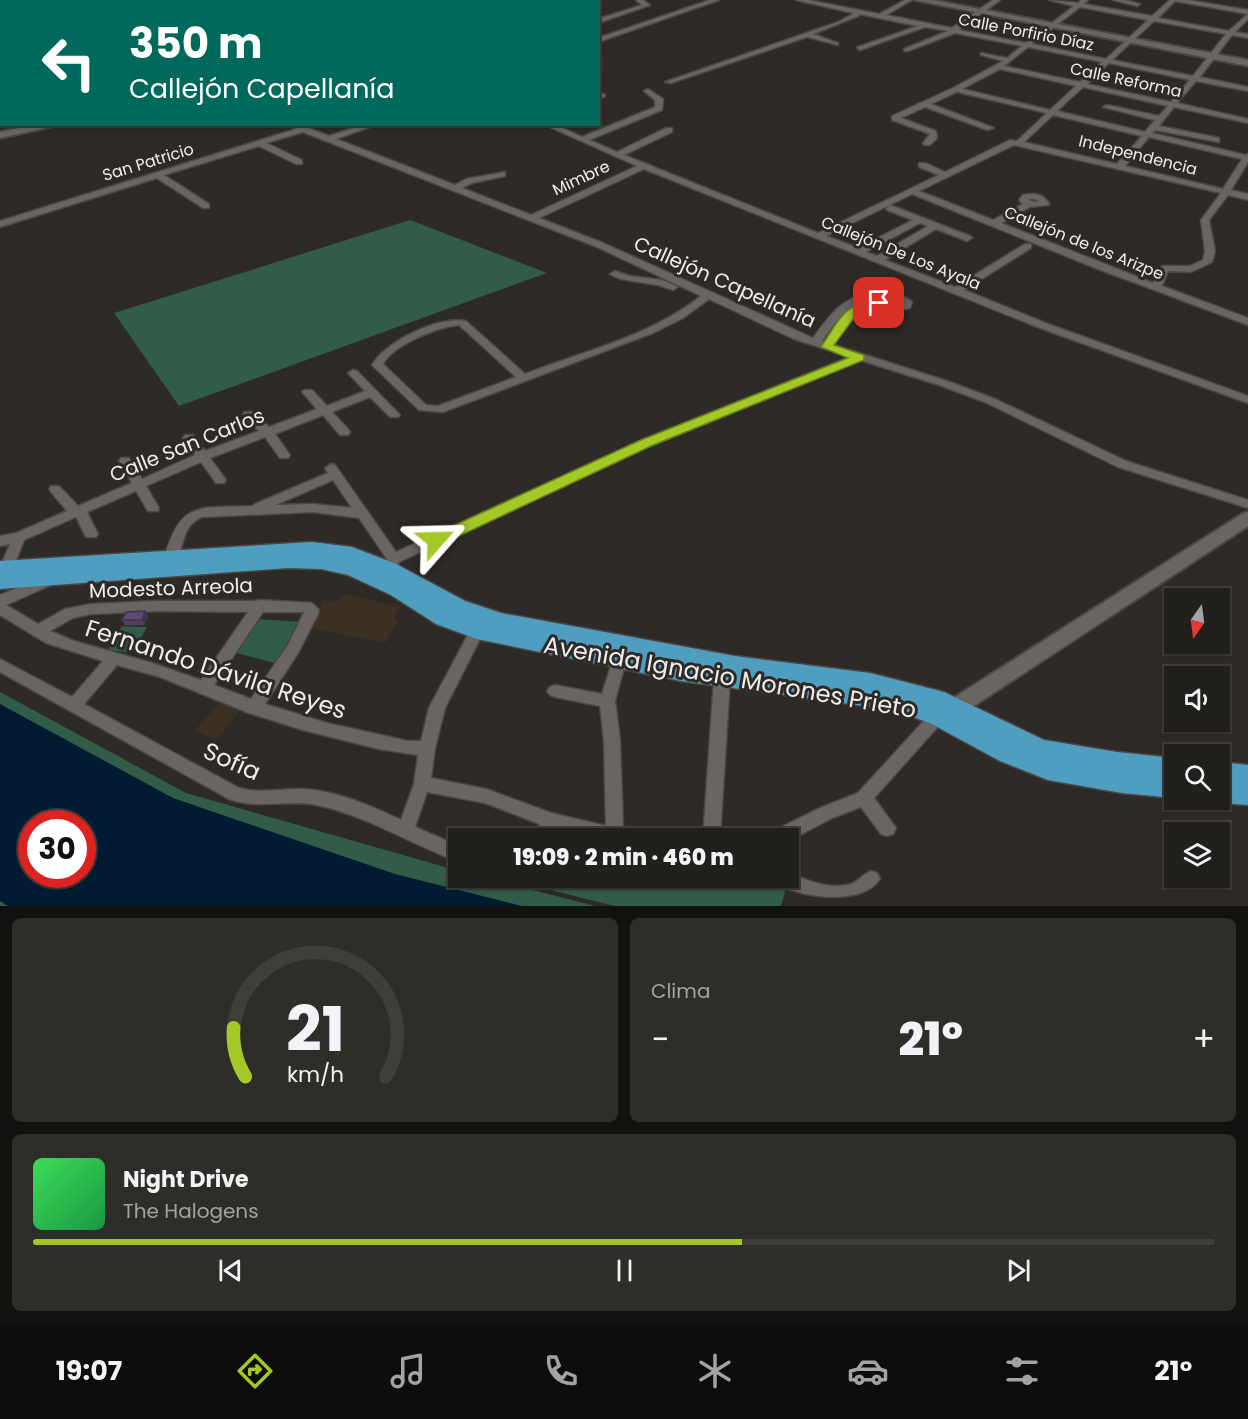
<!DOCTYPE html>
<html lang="es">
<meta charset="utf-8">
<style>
body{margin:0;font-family:Poppins,sans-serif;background:#2e2d2a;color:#f1f3f6;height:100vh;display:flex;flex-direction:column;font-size:22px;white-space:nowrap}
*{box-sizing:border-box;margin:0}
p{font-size:20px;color:#a2a3a4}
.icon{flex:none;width:33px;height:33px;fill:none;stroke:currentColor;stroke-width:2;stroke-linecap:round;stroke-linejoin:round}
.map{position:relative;height:906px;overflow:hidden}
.details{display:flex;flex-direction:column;gap:12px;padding:12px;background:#131210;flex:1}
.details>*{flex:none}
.top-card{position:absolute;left:0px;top:0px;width:600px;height:126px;box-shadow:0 2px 4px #0004,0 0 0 2px #3f3e3b;background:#00695c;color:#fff;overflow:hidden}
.needle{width:39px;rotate:194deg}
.tools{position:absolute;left:1164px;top:588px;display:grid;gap:12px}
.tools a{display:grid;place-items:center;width:66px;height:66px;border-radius:0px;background:#22201d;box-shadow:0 2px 4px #0004,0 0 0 2px #3f3e3b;font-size:30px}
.speed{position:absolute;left:18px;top:810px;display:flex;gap:12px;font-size:30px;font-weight:700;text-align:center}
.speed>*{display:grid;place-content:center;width:78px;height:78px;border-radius:50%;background:#22201d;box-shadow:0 2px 4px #0004,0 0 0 2px #3f3e3b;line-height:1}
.speed .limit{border:9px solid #d22;background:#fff;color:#111}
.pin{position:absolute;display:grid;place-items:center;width:51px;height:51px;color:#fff;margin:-26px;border-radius:12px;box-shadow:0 3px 9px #0006}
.me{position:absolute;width:66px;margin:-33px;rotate:65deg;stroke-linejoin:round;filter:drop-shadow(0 0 4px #0008)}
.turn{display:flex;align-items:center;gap:21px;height:126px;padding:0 30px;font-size:27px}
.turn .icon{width:78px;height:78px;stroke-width:2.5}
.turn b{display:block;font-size:42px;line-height:51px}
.big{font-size:45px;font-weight:800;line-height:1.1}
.details .tile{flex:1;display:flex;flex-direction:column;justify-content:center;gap:9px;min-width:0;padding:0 21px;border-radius:9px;background:#2e2d2a}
.details .dial{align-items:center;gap:0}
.dial svg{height:156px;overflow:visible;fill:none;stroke:#3f3e3b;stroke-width:7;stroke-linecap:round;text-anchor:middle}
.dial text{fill:#f1f3f6;stroke:none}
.song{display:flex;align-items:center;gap:18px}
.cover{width:72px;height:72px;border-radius:9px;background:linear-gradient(135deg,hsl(130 70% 55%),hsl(140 70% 35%))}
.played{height:6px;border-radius:3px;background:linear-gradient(90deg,#a3c927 60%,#3f3e3b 60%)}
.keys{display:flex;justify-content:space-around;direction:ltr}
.heat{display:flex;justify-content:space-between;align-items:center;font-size:33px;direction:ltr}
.details .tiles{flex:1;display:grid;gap:12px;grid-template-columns:1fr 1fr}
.tile:last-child{grid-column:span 2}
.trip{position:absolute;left:448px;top:828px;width:351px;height:60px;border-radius:0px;background:#22201d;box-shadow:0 2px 4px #0004,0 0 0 2px #3f3e3b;font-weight:800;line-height:60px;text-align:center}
.tabs{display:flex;height:96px;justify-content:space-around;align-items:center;background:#0e0d0c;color:#a2a3a4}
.tabs .icon{width:42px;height:42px}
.tabs .on{color:#a3c927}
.tabs b{font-size:27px;color:#f1f3f6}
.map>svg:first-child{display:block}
.education{fill:#3c3022}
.green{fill:#315c47;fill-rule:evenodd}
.water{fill:#011c32;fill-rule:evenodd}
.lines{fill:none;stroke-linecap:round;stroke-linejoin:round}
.street-casing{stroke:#4a4745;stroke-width:3}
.secondary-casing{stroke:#4a4745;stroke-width:4}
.primary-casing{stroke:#4a4745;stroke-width:3}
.street{fill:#6a6562;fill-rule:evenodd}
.secondary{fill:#6a6562;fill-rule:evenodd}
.primary{fill:#4f9dbf;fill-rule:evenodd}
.wall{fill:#524062}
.shaded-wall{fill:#423450}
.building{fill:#5f4a72;stroke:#423450;stroke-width:1.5}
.route{fill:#a3c927;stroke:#6a8319;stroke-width:1.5}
.labels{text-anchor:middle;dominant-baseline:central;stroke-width:6;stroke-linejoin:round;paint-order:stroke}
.far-street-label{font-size:16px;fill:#f0edeb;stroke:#2e2a27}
.street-label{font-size:20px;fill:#f0edeb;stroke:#2e2a27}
.near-street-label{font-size:24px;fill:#f0edeb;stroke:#2e2a27}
</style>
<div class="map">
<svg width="1248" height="906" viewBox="0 0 1248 906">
<rect width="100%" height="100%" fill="#2e2a27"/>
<g class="education">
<path d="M345,594l54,13 -5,11 5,2 -14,23 -76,-15 14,-27 11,1z"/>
<path d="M221,702l21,6 -26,32 -21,-10z"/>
</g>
<g class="green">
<path d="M410,220l137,53 -368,133 -65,-93z"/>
<path d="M257,619l45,3 -23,42 -43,-11z"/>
<path d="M122,626l25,1 -14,26 -25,-3z"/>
<path d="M0,692l186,101 273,78v7h27l109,28h-595zM32,824h50v50h-50z"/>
<path d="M551,878h215l20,9 -5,19h-167l-67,-17z"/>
</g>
<path class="water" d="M0,704l173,94 222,76 127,32h-514l-8,-5zM32,824h50v50h-50z"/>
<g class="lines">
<g class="street-casing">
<g id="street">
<path d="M199,0l10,2h-9z"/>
<path d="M441,0l12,2h-10z"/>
<path d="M563,0l10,2h-9z"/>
<path d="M592,0h9l-12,2z"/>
<path d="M636,0h7l7,5 -52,18v-4l44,-14z"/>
<path d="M710,0h9l-121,42v-4z"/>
<path d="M796,0h12l71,14 26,-14h7l-26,15 66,13 41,-28h7l-41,30 67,13 48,-37 -25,-6 29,3 3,-3h7l-4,4 68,12 18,-16h18l60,10v4l-73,-13 -17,17 71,13 19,-17v5l-13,13 13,2v4l-16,-3 -32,42 48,10v4l-52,-10 -19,22 71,16v4l-74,-16 -15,19 60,12v4l-64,-12 -3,3 93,22 3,-1v8l-17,28 17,4v6l-20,-5 -19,25 6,31 -3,11 -21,10 -23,-1 -6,15 86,32v7l-150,-56 -186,-75 -86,42 32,12 55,-28 -26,-10 -1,-2 4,-3 80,31 2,2 -5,3 -31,-12 -51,31 70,27 70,-43h6v4l-67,42 84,34 200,72v7l-208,-75 -396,-159 -105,49 64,25 210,95c21,-28 34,-47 73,-45 9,1 19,2 26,9l-2,6c-11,3 -18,0 -28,-1 -26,-5 -38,19 -48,38l116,37 45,17 131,62 122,39v8l-130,-41 -131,-64 -45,-17 -82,-26 -210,86 -251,116 -5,10h-10l-2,-3 5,-10 -28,-41 -46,-6 -111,5c-19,8 -17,25 -25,41h-10l-2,-3c17,-57 37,-46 88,-49l2,-2 73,-31 -3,-5 6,-4 4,1 61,87 246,-112 208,-83 -56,-18 -85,-40 -26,19 -30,15 -210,79 -24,-2 -47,-45c13,-23 67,-50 94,-44l59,53c59,-23 126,-38 176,-78l-104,-49 -294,-115 -37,11 36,17v4h-6l-37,-18 -95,29 45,29v4h-6l-46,-30 -157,49v-6l296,-92 -9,-5h11l31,12 37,-12h12l-42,15 119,46 11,-6 39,-7v4l-33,7 -10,5 69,27 106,-49 -94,-42h11l28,13 73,-30v-7l-11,-9 4,-2 15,10 -1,11 -73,30 28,12 49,-24h6v4l-48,23 194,78 121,-58 -20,-8v-4h6l20,9 65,-32 7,1 30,-28 -90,-21 -26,12 63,24 -7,2 -62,-23 -24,11 35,13 1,7 -7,7h-6l-1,-2 7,-9 -38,-14v-4l61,-28 50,-27 -22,-6v-2l26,5 15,-12 -67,-13 -47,18h-4v-2l44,-18 -23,-4 -65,23 -3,-2 1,-1 60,-21 -59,-12 -1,2 -45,18 25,9v2l-31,-8 -136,46 -6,-1 173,-60 15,-8v-1zM1080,7l68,13 -42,39 -74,-15zM1154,21l72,13 -33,42 -81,-16zM1028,47l74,15 -22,20 -76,-16zM1109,63l81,17 -19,22 -84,-18zM1000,69l76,17 -26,24 -88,-21zM1083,87l85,19 -9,10 -52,-11 -4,2 52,13 -10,12 -88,-21zM1053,115l89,21 -25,28 -93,-22zM1149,137l93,22 -19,30 -98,-23 5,-6 45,10v-4l-42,-10zM1014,145l207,48 -20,27 4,31 -2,9 -13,6h-28l-9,17 -152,-60 29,-16 18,-2 1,-2c-7,-10 -15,-10 -26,-8l-4,5 4,4 -30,16 -74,-29zM1028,199h7l4,2 -6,1zM920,223l8,3 -51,30 -11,-4zM871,299l20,1 11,3c-8,2 -15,-2 -23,-3 -28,-2 -42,21 -54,42l-3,-1c14,-19 24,-37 49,-42zM459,325l57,52 -78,29 -12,-1 -43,-41c10,-19 54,-37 76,-39zM333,480l19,28 -39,-4 -38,1z"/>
<path d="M1113,0h12l15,4 -3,2z"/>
<path d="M0,12l2,1v4l-2,-1z"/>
<path d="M2,48v5h-2v-4z"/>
<path d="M598,58l3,2v8l-3,2z"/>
<rect x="0" y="91" width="2" height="4"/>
<path d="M598,94h6l1,2 -7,3z"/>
<path d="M615,271l15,5 32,4 16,7 -5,3 -15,-5 -38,-6 -10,-5z"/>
<path d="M353,370l4,1 41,42 2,2 -2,2h-8l-20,-20 -38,15 16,17 2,3 -2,3h-8l-17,-20 -48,19 15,21 -2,3h-8l-15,-21 -55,21 16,22 -2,3h-8l-15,-21 -55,24 13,22 -1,3h-10l-12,-20 -49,21 11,22 -2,3h-10l-10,-20 -52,23 -12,31h-10l-2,-3 10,-24 -10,2v-10l16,-3 51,-22 -16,-19 -2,-3 2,-3h8l19,20 54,-23 -13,-22 2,-3h8l13,21 53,-24 -12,-17 2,-3h8l12,16 54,-20 -14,-15 -2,-2 2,-2h8l16,15 48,-18 -15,-17 2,-2h8l15,16 38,-15 -17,-18z"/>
<path d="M46,576l5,1 2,4 -2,4 -45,20 32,19 27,-15 26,-5 65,-3h99l5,-1 52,3 7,7 -1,4 -20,39 -33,51 62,19 81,18h13l8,-33 43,-81 5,-2 5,2 2,4 -39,77 -10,40 -4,30 55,11 65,24 55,13 -2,-86 -4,-34 -45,-9 -5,-2 -3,-4 3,-4 5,-2 47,9 12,-38 5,-2 5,2 2,4 -11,41 5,39 3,89 9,3 3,6h-41l-39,-8 -5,8h-17l7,-14 -55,-21 -58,-11 -12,35 44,19v16c-48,-18 -92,-46 -142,-57 -31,-6 -57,5 -88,-6l-229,-127v-13l72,38 31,-36 -57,-18 -46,-28v-20zM156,611l92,1 -47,68 -49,-17 -78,-22 -24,-10 23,-13 18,-4zM263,612h41l-16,33 -37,54 -37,-14zM117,665l43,12 89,36 54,17 76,19 39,6 -4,29 -13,36c-30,-14 -64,-29 -97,-31 -22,-1 -43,5 -65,-1l-155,-84z"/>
<path d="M722,673l5,2 3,4 -10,159h-17l11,-159 3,-4z"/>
<path d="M938,710l5,1 3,5 -3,5 -69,77 22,30 -3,6 -6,2 -6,-2 -20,-27 -29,11 -43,23v-3h-20l2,-6 49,-24 38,-15 75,-82z"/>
<path d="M871,871l6,2 3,6c-18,27 -76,19 -104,5l-3,-6h16v-6c17,9 42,18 62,12 8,-3 12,-10 20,-13z"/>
</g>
</g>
<g class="secondary-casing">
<g id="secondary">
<path d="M532,0h10l-12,2z"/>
<path d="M915,0h17l316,60v6z"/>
<path d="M39,124h24l-63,14v-6z"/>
<path d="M1248,512v14l-285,187 -7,3 -7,-3 -4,-6 4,-6 293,-187z"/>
</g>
</g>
<g class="primary-casing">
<g id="primary">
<path d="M312,542l40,5 44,17 69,37 36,12 234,43 135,17 74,19 100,48 73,12 57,6v40l-52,-5 -74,-13 -48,-19 -70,-38 -37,-13 -212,-29 -204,-42 -41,-15 -45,-29 -43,-20 -27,-6 -33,-1 -288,21v-28z"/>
<path d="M1220,762l28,3v40l-28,-2 -9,-3h9z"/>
</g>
</g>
<use href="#street" class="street"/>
<use href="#secondary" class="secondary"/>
<use href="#primary" class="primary"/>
</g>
<path class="wall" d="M145,611l3,6 -4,8h-19l-3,-5z"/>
<path class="shaded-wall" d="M145,611l3,6 -4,8 -2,-5z"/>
<path class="building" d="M145,611l-3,9h-20l4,-8z"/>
<path class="route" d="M879,300l4,1v4l-17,2 -7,4 -25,34 30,10v5l-213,86 -209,98 -6,1 -7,-5 2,-4 210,-96 207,-82 -27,-11c18,-27 23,-45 58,-47z"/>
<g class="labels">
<g class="far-street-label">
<text transform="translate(1026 32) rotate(11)">Calle Porfirio Díaz</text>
<text transform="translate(1126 80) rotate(12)">Calle Reforma</text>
<text transform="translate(1138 155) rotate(14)">Independencia</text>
<text transform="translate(148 162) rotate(-17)">San Patricio</text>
<text transform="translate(581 178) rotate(-25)">Mimbre</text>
<text transform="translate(1084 243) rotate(22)">Callejón de los Arizpe</text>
<text transform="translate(901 253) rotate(22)">Callejón De Los Ayala</text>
</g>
<g class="street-label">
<text transform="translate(725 282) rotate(24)">Callejón Capellanía</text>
<text transform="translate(187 445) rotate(-22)">Calle San Carlos</text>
<text transform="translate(171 588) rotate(-2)">Modesto Arreola</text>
</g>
<g class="near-street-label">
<text transform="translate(216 669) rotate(18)">Fernando Dávila Reyes</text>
<text transform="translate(730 677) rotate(10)">Avenida Ignacio Morones Prieto</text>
<text transform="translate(232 761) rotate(24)">Sofía</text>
</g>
</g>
</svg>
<div class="tools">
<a><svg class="needle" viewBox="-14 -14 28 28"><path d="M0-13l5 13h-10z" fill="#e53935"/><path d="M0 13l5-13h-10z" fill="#a2a3a4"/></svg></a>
<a><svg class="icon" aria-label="sound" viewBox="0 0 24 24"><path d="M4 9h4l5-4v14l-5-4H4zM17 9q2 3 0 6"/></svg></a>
<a><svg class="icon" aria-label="search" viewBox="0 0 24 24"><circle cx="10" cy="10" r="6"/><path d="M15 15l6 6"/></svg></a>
<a><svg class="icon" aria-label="layers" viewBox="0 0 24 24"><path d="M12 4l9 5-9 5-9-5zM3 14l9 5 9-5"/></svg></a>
</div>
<div class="speed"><div class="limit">30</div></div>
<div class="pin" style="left:879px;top:303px;background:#d93025"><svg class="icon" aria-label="arrive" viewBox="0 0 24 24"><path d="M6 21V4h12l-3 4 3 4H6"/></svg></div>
<svg class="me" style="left:436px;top:540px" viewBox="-20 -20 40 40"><path d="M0-17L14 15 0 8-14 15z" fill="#a3c927" stroke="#fff" stroke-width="4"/></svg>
<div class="trip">19:09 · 2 min · 460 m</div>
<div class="top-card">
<div class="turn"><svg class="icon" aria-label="left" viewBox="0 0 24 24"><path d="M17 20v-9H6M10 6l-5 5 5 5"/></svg><div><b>350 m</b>Callejón Capellanía</div></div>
</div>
</div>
<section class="details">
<div class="tiles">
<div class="tile dial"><svg viewBox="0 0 100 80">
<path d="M14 69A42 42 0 1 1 86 69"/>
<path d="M14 69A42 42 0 0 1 8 44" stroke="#a3c927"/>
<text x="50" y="56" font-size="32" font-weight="700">21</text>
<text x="50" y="72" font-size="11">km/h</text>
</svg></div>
<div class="tile"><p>Clima</p>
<div class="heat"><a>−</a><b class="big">21°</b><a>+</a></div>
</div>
<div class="tile">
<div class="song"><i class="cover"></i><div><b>Night Drive</b><p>The Halogens</p></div></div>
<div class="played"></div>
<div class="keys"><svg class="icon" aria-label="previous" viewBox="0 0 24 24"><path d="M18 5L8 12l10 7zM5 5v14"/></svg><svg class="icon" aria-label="pause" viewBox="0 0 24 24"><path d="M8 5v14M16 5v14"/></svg><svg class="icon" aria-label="next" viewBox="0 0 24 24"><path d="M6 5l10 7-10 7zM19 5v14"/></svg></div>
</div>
</div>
</section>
<nav class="tabs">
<b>19:07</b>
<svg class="icon on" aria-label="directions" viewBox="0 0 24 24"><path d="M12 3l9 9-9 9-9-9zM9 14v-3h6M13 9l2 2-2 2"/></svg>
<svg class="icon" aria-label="music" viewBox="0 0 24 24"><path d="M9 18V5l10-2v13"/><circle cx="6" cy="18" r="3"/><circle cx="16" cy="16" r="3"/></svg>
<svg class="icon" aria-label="phone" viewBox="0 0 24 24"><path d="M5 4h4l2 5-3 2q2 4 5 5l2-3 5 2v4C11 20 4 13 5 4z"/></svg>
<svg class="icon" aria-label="climate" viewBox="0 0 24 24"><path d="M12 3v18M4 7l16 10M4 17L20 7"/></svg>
<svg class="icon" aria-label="car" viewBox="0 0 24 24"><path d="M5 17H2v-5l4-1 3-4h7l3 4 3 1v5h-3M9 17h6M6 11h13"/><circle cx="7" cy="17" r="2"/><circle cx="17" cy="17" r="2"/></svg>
<svg class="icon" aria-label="filters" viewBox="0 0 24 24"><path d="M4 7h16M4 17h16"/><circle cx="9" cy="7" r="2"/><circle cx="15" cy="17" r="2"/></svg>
<b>21°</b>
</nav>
